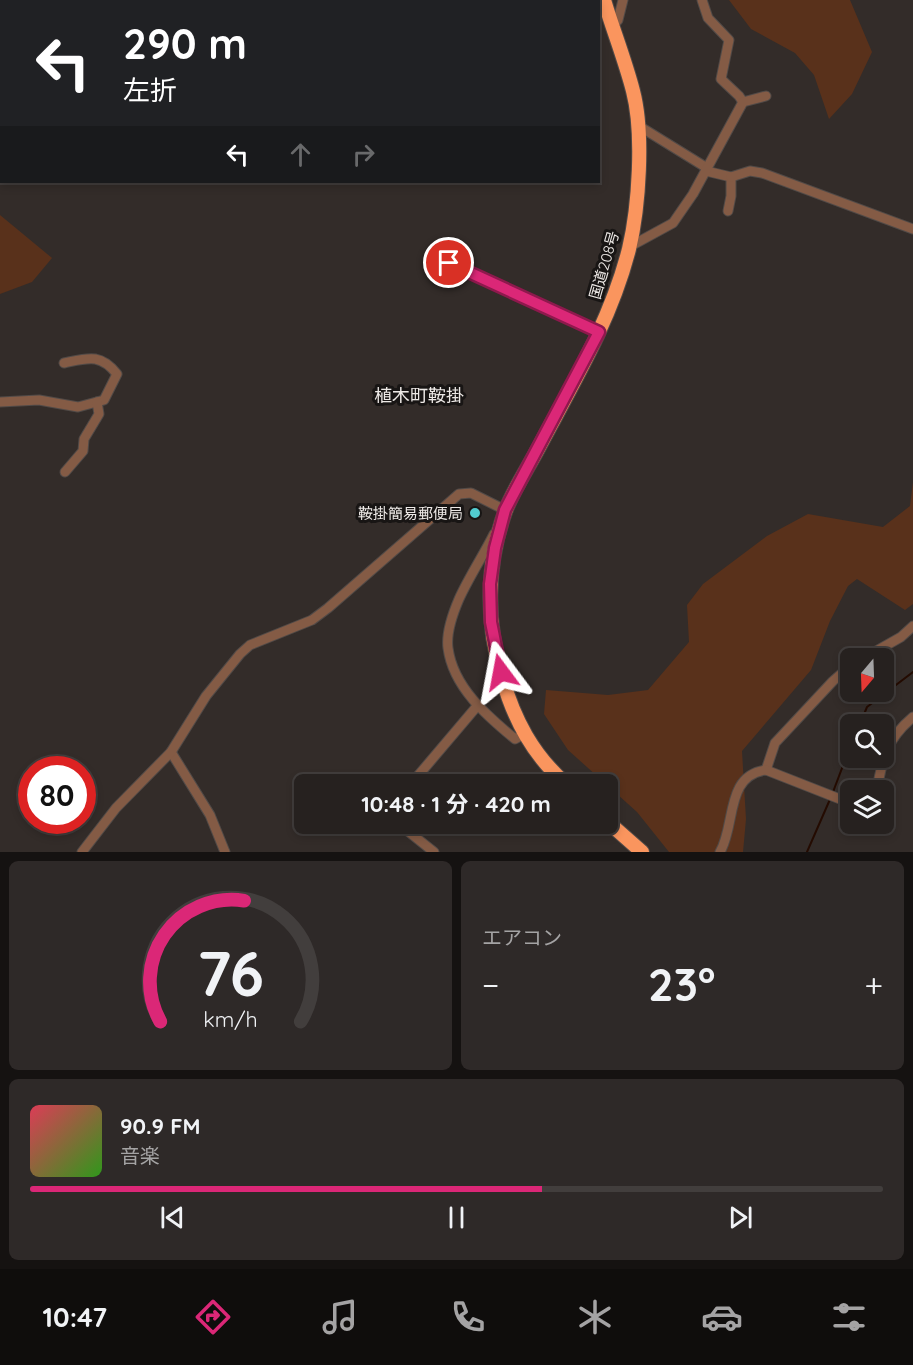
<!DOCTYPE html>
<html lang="ja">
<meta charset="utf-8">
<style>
body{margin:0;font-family:Quicksand,"Noto Sans JP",sans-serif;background:#2e2928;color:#f1f3f6;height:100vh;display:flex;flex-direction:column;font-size:22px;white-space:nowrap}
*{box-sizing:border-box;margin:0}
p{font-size:20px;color:#a4a3a4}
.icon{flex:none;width:33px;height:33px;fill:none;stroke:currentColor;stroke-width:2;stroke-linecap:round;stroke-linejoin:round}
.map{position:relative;height:852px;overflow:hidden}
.sheet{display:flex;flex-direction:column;gap:9px;padding:9px;background:#151211;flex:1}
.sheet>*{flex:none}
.top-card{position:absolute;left:0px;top:0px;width:600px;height:183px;box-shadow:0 3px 9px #0003,0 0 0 2px #423e3d;background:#202124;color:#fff;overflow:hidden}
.needle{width:39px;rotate:199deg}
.tools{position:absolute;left:840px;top:648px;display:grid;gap:12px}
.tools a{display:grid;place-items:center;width:54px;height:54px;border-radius:9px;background:#26211f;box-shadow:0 3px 9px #0003,0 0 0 2px #423e3d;font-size:30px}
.speed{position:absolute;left:18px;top:756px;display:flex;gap:12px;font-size:30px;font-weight:700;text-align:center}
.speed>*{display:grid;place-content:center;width:78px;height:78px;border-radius:50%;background:#26211f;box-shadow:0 3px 9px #0003,0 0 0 2px #423e3d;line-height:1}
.speed .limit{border:9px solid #d22;background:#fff;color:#111}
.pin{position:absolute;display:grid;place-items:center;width:51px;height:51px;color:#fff;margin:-26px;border:3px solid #fff;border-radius:50%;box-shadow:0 2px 6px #0007}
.me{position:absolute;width:66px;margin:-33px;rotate:347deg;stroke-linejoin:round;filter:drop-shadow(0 0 4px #0008)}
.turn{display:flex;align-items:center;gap:21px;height:126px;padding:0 24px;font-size:27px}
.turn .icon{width:78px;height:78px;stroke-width:2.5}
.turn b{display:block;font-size:42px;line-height:51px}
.lanes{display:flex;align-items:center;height:57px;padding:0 24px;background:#0003;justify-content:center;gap:30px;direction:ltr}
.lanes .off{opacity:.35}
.big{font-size:45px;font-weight:700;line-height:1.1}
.sheet .widget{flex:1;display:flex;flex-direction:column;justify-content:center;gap:9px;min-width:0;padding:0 21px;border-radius:9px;background:#2e2928}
.sheet .dial{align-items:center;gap:0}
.dial svg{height:156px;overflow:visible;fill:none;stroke:#423e3d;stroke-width:7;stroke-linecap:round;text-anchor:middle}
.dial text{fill:#f1f3f6;stroke:none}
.song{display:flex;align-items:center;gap:18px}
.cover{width:72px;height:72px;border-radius:9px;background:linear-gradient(135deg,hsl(350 70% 55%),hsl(110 70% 35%))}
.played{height:6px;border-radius:3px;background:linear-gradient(90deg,#db2777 60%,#423e3d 60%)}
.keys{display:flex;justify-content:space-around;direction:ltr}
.heat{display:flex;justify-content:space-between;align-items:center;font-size:33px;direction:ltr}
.sheet .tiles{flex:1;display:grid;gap:9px;grid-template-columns:1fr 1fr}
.widget:last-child{grid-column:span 2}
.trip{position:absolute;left:294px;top:774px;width:324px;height:60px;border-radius:9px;background:#26211f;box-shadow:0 3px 9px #0003,0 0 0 2px #423e3d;font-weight:700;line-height:60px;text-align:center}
.dock{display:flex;height:96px;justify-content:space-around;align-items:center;background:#0f0d0c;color:#a4a3a4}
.dock .icon{width:42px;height:42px}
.dock .current{color:#db2777}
.dock b{font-size:27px;color:#f1f3f6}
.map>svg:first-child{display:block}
.green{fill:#59311b}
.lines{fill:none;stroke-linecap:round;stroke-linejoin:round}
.stream{stroke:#240b01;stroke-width:2}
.minor-casing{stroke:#514a47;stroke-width:11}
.highway-casing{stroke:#514a47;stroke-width:16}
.minor{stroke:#845b45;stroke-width:9}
.highway{stroke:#fa955e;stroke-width:14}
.route-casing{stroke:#8e194d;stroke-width:15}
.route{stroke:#db2777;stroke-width:10}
.poi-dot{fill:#52ccd0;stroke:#181514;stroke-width:2}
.labels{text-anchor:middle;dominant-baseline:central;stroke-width:6;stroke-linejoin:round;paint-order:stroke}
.street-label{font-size:15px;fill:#ede9e6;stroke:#181514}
.poi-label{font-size:15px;fill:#ede9e6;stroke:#181514;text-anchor:end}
.quarter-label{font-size:18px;fill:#ede9e6;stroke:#181514}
</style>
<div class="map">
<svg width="913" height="852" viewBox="0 0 913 852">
<rect width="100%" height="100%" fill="#332c29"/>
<g class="green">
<path d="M729,0h121l22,52 -20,42 -23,25 -15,-44 -19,-22 -44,-24z"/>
<path d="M0,215l52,43 -20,24 -32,12z"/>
<path d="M913,482v122l-8,6 -48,-31 -9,7 -18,35 -19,49 -69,81 4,68 -3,33h-74l-32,-40 -69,-62 -24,-36 2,-24 62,5 40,-5 41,-48 -2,-37 16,-21 64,-48 41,-22 75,13 27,-21z"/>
</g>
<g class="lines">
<g class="stream">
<path d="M860,724l7,-17 46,-35"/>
<path d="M833,792l17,-45"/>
<path d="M807,852l24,-55"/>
</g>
<g class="minor-casing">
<g id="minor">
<path d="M702,0l6,18 21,22 -8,39 18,17 4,6"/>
<path d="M612,26l6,-6 5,-20"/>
<path d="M639,126l68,42"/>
<path d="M706,171l25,6v19l-3,15"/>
<path d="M731,177l19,-6 12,2 151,56"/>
<path d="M629,247l44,-24 20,-29 50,-92 23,-6"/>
<path d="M449,263l150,69"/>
<path d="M0,402l39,-2 39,7 26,-7 13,-26c-17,-21 -29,-16 -53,-11"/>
<path d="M65,472l18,-21 1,-12 15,-25 -2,-12"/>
<path d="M494,534c-11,22 -25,43 -35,65 -6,14 -13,34 -11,49 5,39 39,68 67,91l9,-5"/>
<path d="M864,658l37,-21 12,-11"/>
<path d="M171,752l39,63 15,37"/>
<path d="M766,770l9,-27 58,-62 17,-15"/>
<path d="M411,784l67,-79"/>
<path d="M874,790l3,-1c6,-33 10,-50 36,-72"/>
<path d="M399,824l35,28"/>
<path d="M82,852l34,-44 55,-56 35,-56 34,-42 10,-9 62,-25 16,-12 131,-114 12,-1 34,17 -1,3"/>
<path d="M720,852c16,-27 5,-77 46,-82l84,33"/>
</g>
</g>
<g class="highway-casing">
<g id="highway">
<path d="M566,784c-33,-29 -52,-64 -64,-107 -16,-54 -16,-112 3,-165 8,-22 23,-44 34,-65 34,-64 72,-127 90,-198 10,-42 15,-116 4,-158 -8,-31 -20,-61 -29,-91"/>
<path d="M608,822l34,30"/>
</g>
</g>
<use href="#minor" class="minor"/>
<use href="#highway" class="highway"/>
</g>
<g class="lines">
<g class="route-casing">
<path id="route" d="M449,263l150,69 -94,178 -10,38 -5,36 1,38 10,50"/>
</g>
<use href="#route" class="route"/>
</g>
<circle class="poi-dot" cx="475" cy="513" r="6"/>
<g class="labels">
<g class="street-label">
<text transform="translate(604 265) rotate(-74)">国道208号</text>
</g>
<g class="poi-label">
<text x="463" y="513">鞍掛簡易郵便局</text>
</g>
<g class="quarter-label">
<text x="419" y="395">植木町鞍掛</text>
</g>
</g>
</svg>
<div class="tools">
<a><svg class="needle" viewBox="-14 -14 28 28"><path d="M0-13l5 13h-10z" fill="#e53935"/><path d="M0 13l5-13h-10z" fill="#a4a3a4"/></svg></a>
<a><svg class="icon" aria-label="search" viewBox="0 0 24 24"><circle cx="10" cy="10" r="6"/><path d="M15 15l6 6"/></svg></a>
<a><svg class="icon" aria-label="layers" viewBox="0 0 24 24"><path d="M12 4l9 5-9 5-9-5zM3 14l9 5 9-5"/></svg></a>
</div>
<div class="speed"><div class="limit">80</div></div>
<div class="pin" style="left:449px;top:263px;background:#d93025"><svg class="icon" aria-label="arrive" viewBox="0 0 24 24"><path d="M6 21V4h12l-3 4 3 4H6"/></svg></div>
<svg class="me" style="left:501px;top:672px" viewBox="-20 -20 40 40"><path d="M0-17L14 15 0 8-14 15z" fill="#db2777" stroke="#fff" stroke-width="4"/></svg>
<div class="trip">10:48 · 1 分 · 420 m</div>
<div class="top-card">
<div class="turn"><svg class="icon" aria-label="left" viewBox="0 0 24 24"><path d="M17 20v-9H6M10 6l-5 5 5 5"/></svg><div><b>290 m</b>左折</div></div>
<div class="lanes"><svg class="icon" aria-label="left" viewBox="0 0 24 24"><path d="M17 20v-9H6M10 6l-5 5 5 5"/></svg><svg class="icon off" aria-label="ahead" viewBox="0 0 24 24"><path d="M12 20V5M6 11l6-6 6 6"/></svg><svg class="icon off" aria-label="right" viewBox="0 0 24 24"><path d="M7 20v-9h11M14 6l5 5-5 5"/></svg></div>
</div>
</div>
<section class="sheet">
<div class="tiles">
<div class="widget dial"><svg viewBox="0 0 100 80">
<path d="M14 69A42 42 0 1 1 86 69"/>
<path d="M14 69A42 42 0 0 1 57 7" stroke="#db2777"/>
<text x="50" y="56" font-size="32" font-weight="700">76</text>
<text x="50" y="72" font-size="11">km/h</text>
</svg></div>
<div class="widget"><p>エアコン</p>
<div class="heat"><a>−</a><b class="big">23°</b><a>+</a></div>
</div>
<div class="widget">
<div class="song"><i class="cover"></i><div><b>90.9 FM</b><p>音楽</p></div></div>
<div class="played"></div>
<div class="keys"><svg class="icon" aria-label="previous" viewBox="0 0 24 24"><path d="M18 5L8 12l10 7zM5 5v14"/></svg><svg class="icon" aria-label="pause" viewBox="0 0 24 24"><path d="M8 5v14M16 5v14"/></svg><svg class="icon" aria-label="next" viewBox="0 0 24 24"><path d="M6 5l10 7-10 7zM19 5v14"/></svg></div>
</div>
</div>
</section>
<nav class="dock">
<b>10:47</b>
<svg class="icon current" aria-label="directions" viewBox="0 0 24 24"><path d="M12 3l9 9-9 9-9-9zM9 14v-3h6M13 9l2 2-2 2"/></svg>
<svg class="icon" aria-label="music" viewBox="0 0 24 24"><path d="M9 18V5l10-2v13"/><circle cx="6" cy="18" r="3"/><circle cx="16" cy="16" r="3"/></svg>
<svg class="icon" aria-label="phone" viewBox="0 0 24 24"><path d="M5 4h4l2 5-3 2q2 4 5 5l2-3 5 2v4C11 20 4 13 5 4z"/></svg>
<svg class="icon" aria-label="climate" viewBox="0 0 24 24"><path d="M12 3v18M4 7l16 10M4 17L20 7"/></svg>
<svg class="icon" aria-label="car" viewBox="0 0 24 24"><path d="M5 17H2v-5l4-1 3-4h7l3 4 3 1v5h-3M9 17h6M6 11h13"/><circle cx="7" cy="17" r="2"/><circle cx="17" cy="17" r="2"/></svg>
<svg class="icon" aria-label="filters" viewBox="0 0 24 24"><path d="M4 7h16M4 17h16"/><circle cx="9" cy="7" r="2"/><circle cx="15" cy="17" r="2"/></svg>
</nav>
